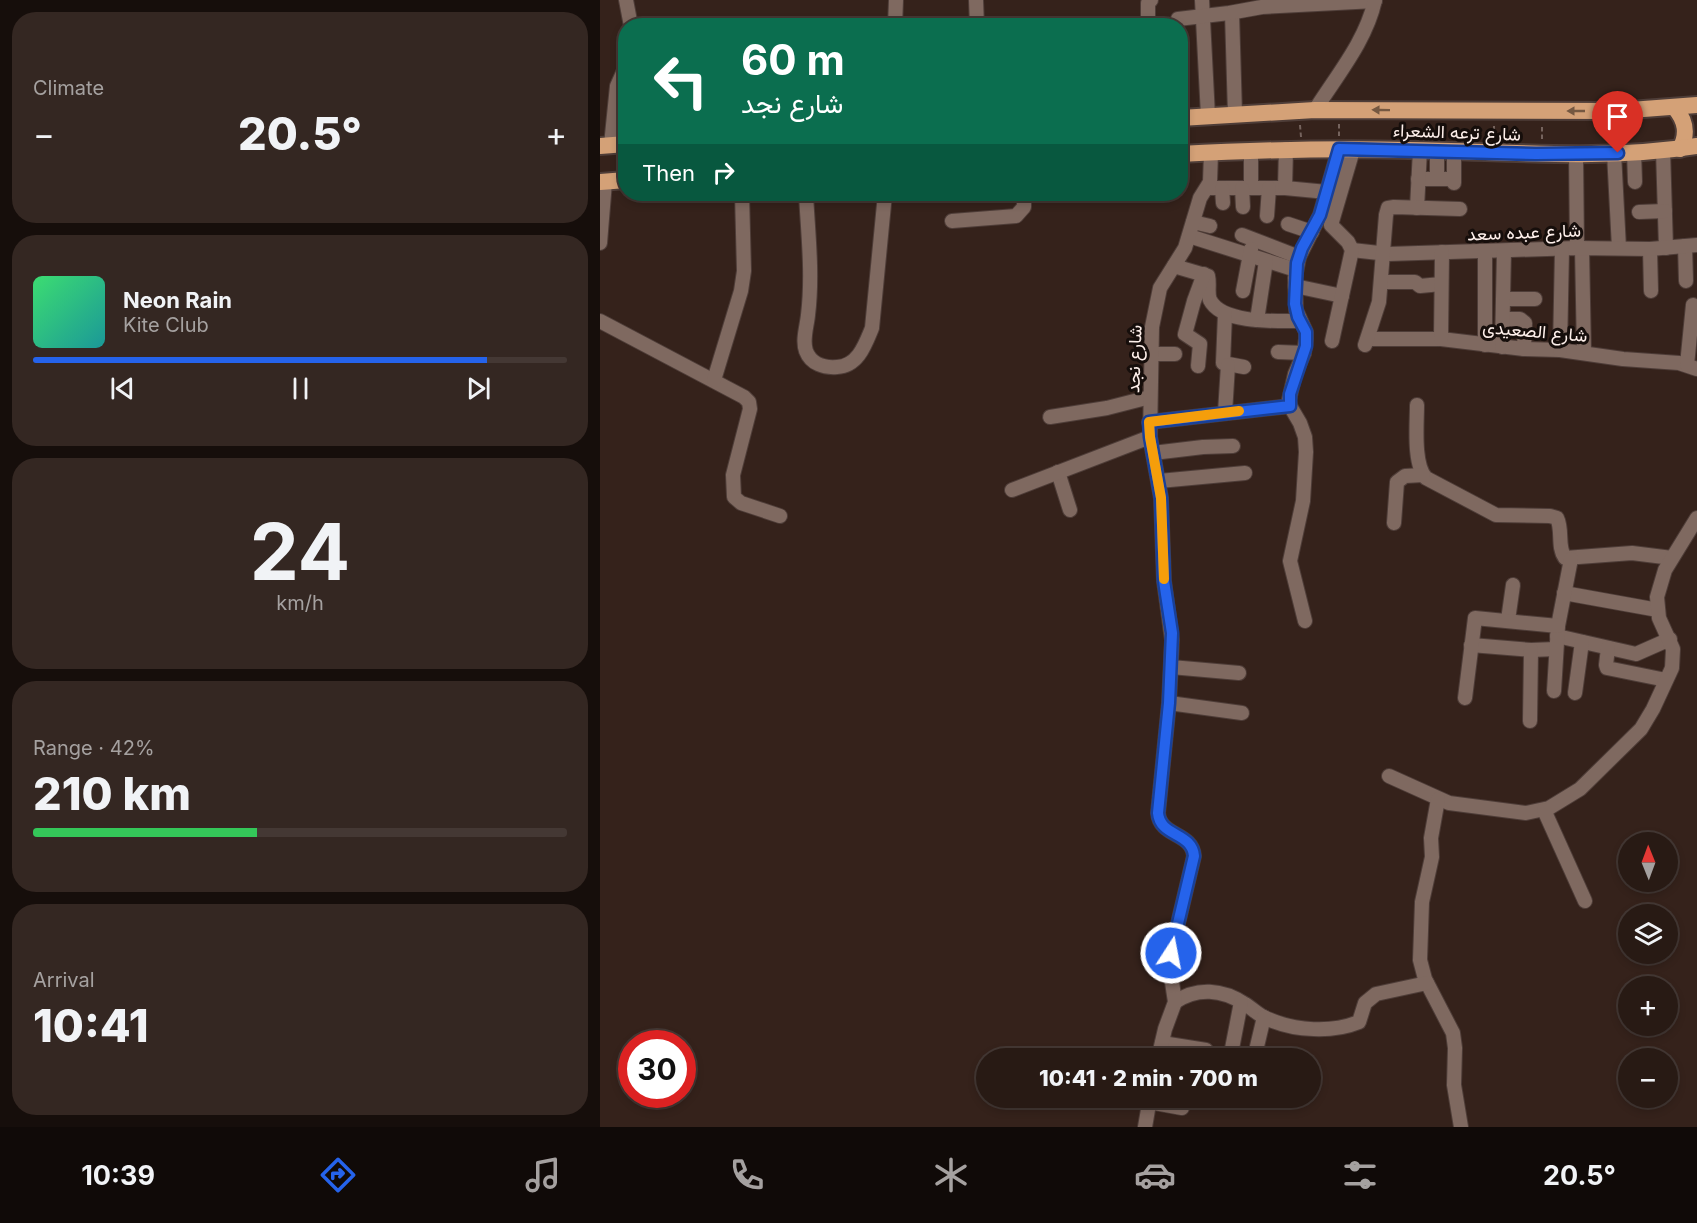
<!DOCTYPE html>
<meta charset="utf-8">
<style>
body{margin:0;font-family:Inter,Vazirmatn,sans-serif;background:#342722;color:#f1f3f6;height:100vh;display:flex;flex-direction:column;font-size:22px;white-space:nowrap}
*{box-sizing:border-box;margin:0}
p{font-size:20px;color:#a5a1a0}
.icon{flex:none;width:33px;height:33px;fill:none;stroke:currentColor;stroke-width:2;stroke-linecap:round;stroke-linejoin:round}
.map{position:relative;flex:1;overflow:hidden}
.sheet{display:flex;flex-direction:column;gap:12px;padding:12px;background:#160e0b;width:600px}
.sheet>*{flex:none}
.top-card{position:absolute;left:18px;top:18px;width:570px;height:183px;border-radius:24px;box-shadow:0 3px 9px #0003,0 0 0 2px #443834;background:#0b6e4f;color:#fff;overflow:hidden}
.needle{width:39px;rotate:359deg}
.fabs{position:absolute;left:1018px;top:832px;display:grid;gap:12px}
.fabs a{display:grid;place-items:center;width:60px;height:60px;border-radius:50%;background:#281a14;box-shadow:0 3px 9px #0003,0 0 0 2px #443834;font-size:30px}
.speed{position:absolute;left:18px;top:1030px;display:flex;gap:12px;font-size:30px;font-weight:700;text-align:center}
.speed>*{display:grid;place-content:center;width:78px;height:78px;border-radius:50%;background:#281a14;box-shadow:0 3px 9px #0003,0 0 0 2px #443834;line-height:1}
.speed .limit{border:9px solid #d22;background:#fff;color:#111}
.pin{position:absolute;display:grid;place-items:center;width:51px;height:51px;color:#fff;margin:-62px -26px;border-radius:50% 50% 50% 0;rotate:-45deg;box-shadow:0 0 6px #0007}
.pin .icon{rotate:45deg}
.me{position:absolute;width:66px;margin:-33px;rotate:11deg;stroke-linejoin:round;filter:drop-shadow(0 0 4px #0008)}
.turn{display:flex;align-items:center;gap:21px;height:126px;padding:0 24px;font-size:27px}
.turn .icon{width:78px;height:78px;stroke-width:2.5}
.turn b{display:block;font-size:42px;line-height:51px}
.then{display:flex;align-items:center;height:57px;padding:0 24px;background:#0003;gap:12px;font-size:22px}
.big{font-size:45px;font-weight:800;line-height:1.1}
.sheet .widget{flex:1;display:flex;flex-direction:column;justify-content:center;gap:9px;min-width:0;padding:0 21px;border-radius:24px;background:#342722}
.sheet .dial{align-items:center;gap:0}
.dial b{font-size:78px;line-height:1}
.song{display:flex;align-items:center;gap:18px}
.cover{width:72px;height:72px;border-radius:9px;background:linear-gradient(135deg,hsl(140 70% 55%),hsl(180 70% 35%))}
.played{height:6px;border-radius:3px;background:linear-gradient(90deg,#2563eb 85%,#443834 85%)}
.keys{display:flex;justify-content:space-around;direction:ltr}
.heat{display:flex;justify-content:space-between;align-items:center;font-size:33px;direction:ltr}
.charge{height:9px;border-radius:4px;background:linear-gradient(90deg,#34c759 42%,#443834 0)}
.trip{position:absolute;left:376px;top:1048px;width:345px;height:60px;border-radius:30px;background:#281a14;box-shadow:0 3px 9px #0003,0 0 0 2px #443834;font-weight:800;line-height:60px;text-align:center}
.tab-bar{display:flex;height:96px;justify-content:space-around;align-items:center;background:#100a08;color:#a5a1a0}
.tab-bar .icon{width:42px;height:42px}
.tab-bar .active{color:#2563eb}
.tab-bar b{font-size:27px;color:#f1f3f6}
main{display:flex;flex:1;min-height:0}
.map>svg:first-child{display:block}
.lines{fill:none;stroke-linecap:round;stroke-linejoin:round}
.minor-casing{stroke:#4e3d38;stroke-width:16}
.trunk-casing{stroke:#4e3d38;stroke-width:20}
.path{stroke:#75635d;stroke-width:2;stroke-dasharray:4.5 3;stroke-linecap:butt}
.minor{stroke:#7f6960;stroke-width:14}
.trunk{stroke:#d4a177;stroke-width:16}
.oneway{fill:#755841}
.route-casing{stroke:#184099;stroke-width:15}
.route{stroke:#2563eb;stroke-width:10}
.slow{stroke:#f59e0b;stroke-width:10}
.labels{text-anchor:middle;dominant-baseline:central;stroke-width:6;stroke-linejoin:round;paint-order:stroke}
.street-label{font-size:18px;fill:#fef0eb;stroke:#160e0b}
</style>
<main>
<section class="sheet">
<div class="widget"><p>Climate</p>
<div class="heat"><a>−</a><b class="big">20.5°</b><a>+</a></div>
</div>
<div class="widget">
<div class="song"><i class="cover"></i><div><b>Neon Rain</b><p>Kite Club</p></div></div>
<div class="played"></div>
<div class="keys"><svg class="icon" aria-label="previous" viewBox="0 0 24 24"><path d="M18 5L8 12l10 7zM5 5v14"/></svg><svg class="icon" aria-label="pause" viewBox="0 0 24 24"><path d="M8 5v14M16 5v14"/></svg><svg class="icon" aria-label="next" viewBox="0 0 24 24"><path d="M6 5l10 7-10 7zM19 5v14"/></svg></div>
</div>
<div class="widget dial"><b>24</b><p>km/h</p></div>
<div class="widget"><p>Range · 42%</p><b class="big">210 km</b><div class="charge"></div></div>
<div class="widget"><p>Arrival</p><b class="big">10:41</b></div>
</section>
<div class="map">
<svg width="1097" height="1127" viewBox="0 0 1097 1127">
<rect width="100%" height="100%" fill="#35221b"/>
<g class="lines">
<g class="minor-casing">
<g id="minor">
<path d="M26,0l5,26"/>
<path d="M376,0l1,26"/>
<path d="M602,0l6,116"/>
<path d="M632,13l3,101"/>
<path d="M295,26l1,-26"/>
<path d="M548,26v-23l3,-3"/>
<path d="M576,26l2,-7 51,-6 33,-6 113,-6"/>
<path d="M580,92l2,26"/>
<path d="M715,110c22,-35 51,-69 60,-110"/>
<path d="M11,145l6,-59 9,-20"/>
<path d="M1063,150l3,98"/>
<path d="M651,151v37"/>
<path d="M837,151v28"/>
<path d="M1034,152l1,30"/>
<path d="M1014,153l5,95"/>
<path d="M976,154l1,94"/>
<path d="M818,179h36"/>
<path d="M854,183v-31"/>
<path d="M607,188h78l42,4"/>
<path d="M622,188l1,15"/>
<path d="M642,188l1,19"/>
<path d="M685,188l1,-39"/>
<path d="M206,194c2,40 7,80 2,121 -1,11 -6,25 -2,36 5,13 18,17 31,16 21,-1 28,-22 35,-39l13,-134"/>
<path d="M347,195l28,-1"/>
<path d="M817,208l3,-58"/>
<path d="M1039,212l26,-1"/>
<path d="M667,216l2,-28"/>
<path d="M352,221l64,-5 8,-9v-13"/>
<path d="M593,222l17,4"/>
<path d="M688,224l24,8"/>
<path d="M642,235l57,22"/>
<path d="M589,236l107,34"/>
<path d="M0,243l5,-61"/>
<path d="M1085,246l1,35"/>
<path d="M982,248l2,105"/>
<path d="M1050,249l1,42"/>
<path d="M752,250l36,4 189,-6 73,1 47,-4"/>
<path d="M885,251v94"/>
<path d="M574,266l34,10c2,8 -1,17 2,24 12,24 68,21 90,21"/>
<path d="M781,282h34l5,4 21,-2"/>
<path d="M695,286l47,10"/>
<path d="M643,291l8,-42"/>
<path d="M904,299h31"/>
<path d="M625,314l-2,49 21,4"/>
<path d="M904,319h16l5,4 -1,26"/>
<path d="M657,320l9,-59"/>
<path d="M0,321l144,76 5,5 1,7 -17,66 1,22 7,6 39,13"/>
<path d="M768,339h73l83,10 36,1 63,9 56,4 18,6"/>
<path d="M841,339l1,-87"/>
<path d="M732,341l20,-91 -4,-8 -17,-17 22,-75"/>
<path d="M765,345l14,-43 7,-87 2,-7 6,-1 66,2"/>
<path d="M902,347l2,-96"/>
<path d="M960,350l2,-101"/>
<path d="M678,352l26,1"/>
<path d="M551,354h24"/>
<path d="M1087,365l6,-60"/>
<path d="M598,366l2,-22 -15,-10 9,-33 10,-27"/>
<path d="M114,380l27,-89 3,-20 -2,-77"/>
<path d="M817,405c0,19 -4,59 9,73l70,37 54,1 7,2c6,12 0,29 8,40l67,-5 40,5"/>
<path d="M625,413l3,-48"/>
<path d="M450,417l57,-9 43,-11"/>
<path d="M549,422l141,-16"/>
<path d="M553,453l50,-6 30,-1"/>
<path d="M458,472l12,38"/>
<path d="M559,481l86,-8"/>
<path d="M412,490l138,-53"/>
<path d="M794,523l3,-41 8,-6 18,-1"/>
<path d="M964,593l94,17"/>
<path d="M908,620l5,-35"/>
<path d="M705,621l-15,-60 13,-60 3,-49 -1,-15 -5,-14 -10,-17 -1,-6 6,-26 9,-21 2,-14v-7l-10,-22 -1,-32 4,-21 21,-42 19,-66"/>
<path d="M957,636l79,18 34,-15"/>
<path d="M871,645l60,5 25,-1"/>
<path d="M1008,648l-2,17 1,3 59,12"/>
<path d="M571,667l68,6"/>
<path d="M954,691l4,-65 13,-67"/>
<path d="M975,693l7,-51"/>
<path d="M865,698l10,-80 83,8"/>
<path d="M569,703l73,10"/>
<path d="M930,721l1,-71"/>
<path d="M789,776l60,27 77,10 23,-5 31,-19 61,-60 12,-20 19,-41 1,-19 -14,-31 -2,-21 8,-27 32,-52"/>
<path d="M838,799l-7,39 1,19 -10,45 -2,58 5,19 28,54 2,15 -1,37 7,42"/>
<path d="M944,810l41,91"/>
<path d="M575,1002c22,-15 47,-13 70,2 7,4 14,12 23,15 27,12 64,14 91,3l6,-19 11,-9 51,-11"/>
<path d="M562,1043l44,7"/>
<path d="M558,1059l7,-30 10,-27 -5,-33 1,-16 23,-97c-2,-24 -34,-19 -36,-43l11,-110 3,-63 -8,-59 -3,-83 -11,-61 2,-110 8,-39 25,-40 15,-50 10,-16 1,-29"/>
<path d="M630,1059l11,-57"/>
<path d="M654,1059l10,-42"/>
<path d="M549,1102l33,6"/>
<path d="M545,1127l5,-29"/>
</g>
</g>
<g class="trunk-casing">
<g id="trunk">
<path d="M1075,108c11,13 13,26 5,41"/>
<path d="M580,118l135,-8 302,1 80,-6"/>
<path d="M0,146l26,-2"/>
<path d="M580,154c77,-4 153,-6 229,-4 96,1 193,11 288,-4"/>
<path d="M0,182l26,-2"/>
</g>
</g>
<g class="path">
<path d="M700,125l1,12"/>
<path d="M1018,125v16"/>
<path d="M739,136v-12"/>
<path d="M894,138v-15"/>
<path d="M942,139v-15"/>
</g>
<use href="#minor" class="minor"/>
<use href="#trunk" class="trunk"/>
</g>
<defs><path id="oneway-solid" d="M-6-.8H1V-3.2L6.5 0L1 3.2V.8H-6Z" transform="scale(1.5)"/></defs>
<g class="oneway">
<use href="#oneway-solid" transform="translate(781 110) rotate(-179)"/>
<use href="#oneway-solid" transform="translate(976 111) rotate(180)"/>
</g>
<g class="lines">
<g class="route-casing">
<path id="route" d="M571,953l23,-97c-2,-24 -34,-19 -36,-43l11,-110 3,-70 -8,-52 -3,-83 -11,-61 -1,-15 141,-16v-12l16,-48v-14l-8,-15 -3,-13 2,-41 5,-15 18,-33 19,-66 197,5 82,-1"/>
</g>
<use href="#route" class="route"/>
<path class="slow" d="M564,579l-3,-81 -11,-61 -1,-15 90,-11"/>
</g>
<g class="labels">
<g class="street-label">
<text transform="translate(857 132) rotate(2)">شارع ترعه الشعراء</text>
<text transform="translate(924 232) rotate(-2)">شارع عبده سعد</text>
<text transform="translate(935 331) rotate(5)">شارع الصعيدى</text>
<text transform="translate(534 359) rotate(-88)">شارع نجد</text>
</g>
</g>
</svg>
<div class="fabs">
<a><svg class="needle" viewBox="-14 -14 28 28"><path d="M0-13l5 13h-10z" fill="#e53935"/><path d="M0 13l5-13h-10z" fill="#a5a1a0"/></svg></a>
<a><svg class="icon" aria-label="layers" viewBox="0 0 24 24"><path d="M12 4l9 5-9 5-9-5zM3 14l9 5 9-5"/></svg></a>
<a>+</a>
<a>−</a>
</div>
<div class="speed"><div class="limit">30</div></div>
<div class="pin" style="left:1018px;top:153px;background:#d93025"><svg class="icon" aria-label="arrive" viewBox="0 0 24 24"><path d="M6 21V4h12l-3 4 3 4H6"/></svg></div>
<svg class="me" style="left:571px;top:953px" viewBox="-20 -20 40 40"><circle r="17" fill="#2563eb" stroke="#fff" stroke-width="3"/><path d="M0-11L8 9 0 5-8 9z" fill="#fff"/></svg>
<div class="trip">10:41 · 2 min · 700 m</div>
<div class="top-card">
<div class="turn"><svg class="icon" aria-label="left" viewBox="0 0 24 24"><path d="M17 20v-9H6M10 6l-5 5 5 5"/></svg><div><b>60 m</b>شارع نجد</div></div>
<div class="then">Then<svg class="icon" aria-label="right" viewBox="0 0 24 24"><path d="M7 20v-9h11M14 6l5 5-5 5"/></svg></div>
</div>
</div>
</main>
<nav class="tab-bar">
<b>10:39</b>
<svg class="icon active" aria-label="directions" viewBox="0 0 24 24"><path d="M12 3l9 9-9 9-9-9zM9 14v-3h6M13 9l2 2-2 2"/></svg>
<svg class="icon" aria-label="music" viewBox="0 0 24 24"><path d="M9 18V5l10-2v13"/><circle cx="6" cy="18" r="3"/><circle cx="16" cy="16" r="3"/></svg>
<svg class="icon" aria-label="phone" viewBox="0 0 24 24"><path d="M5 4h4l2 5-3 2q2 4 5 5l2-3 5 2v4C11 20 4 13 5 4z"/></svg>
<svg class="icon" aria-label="climate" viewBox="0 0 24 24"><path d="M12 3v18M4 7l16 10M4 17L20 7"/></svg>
<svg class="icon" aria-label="car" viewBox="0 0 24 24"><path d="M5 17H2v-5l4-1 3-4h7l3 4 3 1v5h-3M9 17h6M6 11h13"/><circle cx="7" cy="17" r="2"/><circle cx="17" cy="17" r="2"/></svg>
<svg class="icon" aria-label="filters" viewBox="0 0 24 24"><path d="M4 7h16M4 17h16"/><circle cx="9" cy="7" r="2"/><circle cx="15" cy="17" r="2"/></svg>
<b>20.5°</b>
</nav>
